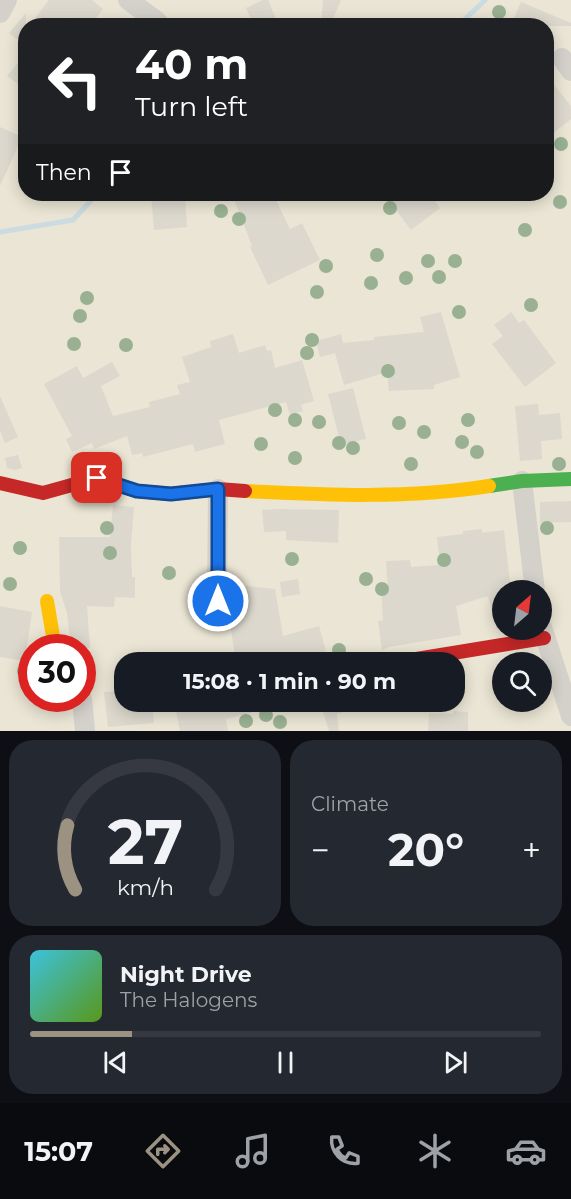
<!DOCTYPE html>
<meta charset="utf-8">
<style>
body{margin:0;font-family:Montserrat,sans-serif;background:#242831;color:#f1f3f6;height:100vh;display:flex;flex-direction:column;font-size:22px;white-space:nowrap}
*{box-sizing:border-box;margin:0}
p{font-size:20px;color:#9ea1a6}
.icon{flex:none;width:33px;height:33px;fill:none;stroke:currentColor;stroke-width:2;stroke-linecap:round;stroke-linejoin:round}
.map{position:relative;height:731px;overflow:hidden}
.sheet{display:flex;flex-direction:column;gap:9px;padding:9px;background:#0d0f14;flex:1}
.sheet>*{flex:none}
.top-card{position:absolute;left:18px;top:18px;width:536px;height:183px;border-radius:24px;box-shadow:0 3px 15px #0003;background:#202124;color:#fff;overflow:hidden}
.needle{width:39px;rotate:28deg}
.fabs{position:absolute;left:492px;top:580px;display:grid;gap:12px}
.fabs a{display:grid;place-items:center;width:60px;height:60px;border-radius:50%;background:#171b24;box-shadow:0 3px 15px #0003;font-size:30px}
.speed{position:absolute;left:18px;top:634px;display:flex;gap:12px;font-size:30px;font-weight:700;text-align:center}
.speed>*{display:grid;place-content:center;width:78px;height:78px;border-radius:50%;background:#171b24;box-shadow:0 3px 15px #0003;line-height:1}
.speed .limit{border:9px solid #d22;background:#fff;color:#111}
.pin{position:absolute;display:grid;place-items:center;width:51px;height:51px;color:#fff;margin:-26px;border-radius:12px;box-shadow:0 3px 9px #0006}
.me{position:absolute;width:66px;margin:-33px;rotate:0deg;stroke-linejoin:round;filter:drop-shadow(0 0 4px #0008)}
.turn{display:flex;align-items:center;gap:21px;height:126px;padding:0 18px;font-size:27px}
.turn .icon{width:78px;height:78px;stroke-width:2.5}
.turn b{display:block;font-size:42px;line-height:51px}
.then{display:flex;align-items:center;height:57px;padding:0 18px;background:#0003;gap:12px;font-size:22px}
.big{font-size:45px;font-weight:700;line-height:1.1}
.sheet .card{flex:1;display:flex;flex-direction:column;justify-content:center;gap:9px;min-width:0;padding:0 21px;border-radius:24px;background:#242831}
.sheet .dial{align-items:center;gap:0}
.dial svg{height:156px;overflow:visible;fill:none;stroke:#363941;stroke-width:7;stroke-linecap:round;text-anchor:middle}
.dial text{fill:#f1f3f6;stroke:none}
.song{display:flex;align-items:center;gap:18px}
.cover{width:72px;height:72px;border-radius:9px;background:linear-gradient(135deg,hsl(190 70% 55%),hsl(90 70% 35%))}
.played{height:6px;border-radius:3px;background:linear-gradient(90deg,#9c9282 20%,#363941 20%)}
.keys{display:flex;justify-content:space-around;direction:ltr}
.heat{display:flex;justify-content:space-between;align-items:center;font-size:33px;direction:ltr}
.sheet .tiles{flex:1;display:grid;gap:9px;grid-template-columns:1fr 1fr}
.card:last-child{grid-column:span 2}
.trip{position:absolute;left:114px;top:652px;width:351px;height:60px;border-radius:24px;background:#171b24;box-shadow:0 3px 15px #0003;font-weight:700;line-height:60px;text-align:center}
.dock{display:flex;height:96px;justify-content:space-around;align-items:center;background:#090b0e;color:#9ea1a6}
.dock .icon{width:42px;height:42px}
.dock .on{color:#9c9282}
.dock b{font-size:27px;color:#f1f3f6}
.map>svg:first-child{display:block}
.residential{fill:#eae5d4;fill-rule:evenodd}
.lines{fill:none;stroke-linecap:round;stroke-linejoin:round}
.stream{stroke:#cbdbe1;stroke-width:5}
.building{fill:#dcd8cd}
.street{stroke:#d4d0ca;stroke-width:20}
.fast{stroke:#4caf50;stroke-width:14}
.slow{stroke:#ffc107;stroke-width:14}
.jam{stroke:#c62828;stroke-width:14}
.tree{fill:#99b192}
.route-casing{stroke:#114b97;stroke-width:15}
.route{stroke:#1a73e8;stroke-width:10}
</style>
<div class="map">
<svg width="571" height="731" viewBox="0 0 571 731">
<rect width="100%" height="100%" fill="#f3f2e7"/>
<path class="residential" d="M0,0h571v731h-571zM26,26h520v168h-520zM502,591h40v39h-40zM32,648h50v51h-50zM124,663h330v39h-330zM502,663h40v39h-40z"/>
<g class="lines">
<g class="stream">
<path d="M458,26l27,-26"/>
<path d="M0,232l73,-12 24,-26"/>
</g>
</g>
<g class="building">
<path d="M49,0h43l11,9 -13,17h-9l-11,-9 -7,9h-34z"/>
<path d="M263,0h5l11,26h-25l-8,-18z"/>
<path d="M323,0h18l-11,26h-9z"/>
<path d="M521,2l50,21v3h-45l-13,-5z"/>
<path d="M26,13v33l-17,-13z"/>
<path d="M26,53v37l-19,-14z"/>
<path d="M546,75l25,31v13l-25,20z"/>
<path d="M0,127l22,10 -22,49z"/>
<path d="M185,194l2,33 -33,3 -3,-35z"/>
<path d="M249,194h24l17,35 12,-6 18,37 -52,25 -18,-38 2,-1 -18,-47z"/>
<path d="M395,194h34l11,14 -29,22 -23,-31z"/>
<path d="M441,312l19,65 -26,8v4l-45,2 -2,-19 -43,13 -9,-32 -15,4 -4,-16 25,-7 2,9 31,-3v-3l50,-5 -4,-15z"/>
<path d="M511,312l8,11 5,-3 32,43 -31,24 -33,-43 11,-8 -9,-11z"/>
<path d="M233,334l6,19 26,-8 2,6 4,-1 4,18 27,-8 12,41 -13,4 2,6 -13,4 -4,-13 -67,18 6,24 -30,8 -2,-8 -50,13 -1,-4 -10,2 -5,-19 -33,13 -2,-6 -20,9 -6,-13 6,-3 -28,-52 33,-18 6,12 29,-16 8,14 -19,10 12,30 37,-9 -1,-5 31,-8 -3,-9 13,-3 -8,-25 29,-10 -1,-6z"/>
<path d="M353,388l13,51 -25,6 -13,-51z"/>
<path d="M0,396l18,41 -13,6 -5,-12z"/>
<path d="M538,404l1,11 21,-2 2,26 -21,2 1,18 -22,2 -5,-55z"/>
<path d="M18,455l4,13 -7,2 -8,-2 -2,-10z"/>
<path d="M571,501v21l-31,1v-21z"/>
<path d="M113,505l21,2 -3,37 1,33h3v21l-20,-1 -1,10 -27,-1 3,42h-19l-4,-35 -7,-22 -1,-54h51z"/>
<path d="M278,509l61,1 -1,33 -52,-3v-9l-22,1 -2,-22z"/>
<path d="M482,529v4l22,-3 7,61h-9v37l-5,1 -9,-33 -32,10 5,29 -72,12 -7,3 -4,-29 5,-1 -2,-31h7l-2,-28 24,-1 1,7 29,-2 -3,-28 26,-3v-3z"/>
<path d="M298,579l2,15 -18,3 -2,-15z"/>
<path d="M246,586l29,3 8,47 36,-10 7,25 -44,12h-46l-5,-33 -11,2 -3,-17 27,-4z"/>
<path d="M0,606l32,6 -7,49 -25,-4z"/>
<path d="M124,691v11h28l2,21 -46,4 -4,-35z"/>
<path d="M197,702h74l1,5 -46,12 2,12h-48l-4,-20 22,-4z"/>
<path d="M320,702h45v3l-28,9 2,17h-10z"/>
<path d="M453,711l15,1v19h-40l1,-18 24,1z"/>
</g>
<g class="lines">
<g class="street">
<path d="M128,0l30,22"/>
<path d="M0,13l7,-13"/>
<path d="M562,58l9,13"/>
<path d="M522,481l13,110"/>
<path d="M217,601l1,-112"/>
<path d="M542,627l29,89"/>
<path d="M82,699l3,32"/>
</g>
<path class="fast" d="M489,486l33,-5 49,-2"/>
<g class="slow">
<path d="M245,491c81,4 165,8 244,-5"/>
<path d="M47,601l8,47"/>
</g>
<g class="jam">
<path d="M0,483l43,10 54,-15 40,13 34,3 47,-5 27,2"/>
<path d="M392,663l152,-25"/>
</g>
</g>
<g class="tree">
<circle cx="499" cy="12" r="7"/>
<circle cx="561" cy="144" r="7"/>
<circle cx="560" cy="202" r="7"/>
<circle cx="390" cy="208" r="7"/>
<circle cx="221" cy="211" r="7"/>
<circle cx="239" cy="219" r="7"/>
<circle cx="525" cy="230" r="7"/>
<circle cx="377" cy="255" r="7"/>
<circle cx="428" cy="261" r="7"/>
<circle cx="455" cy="261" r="7"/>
<circle cx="326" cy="266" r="7"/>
<circle cx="439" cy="277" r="7"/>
<circle cx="406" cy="278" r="7"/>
<circle cx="371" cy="283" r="7"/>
<circle cx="317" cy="292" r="7"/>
<circle cx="87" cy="298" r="7"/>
<circle cx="531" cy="305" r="7"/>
<circle cx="459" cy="312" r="7"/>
<circle cx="80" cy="316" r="7"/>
<circle cx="312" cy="340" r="7"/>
<circle cx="74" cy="344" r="7"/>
<circle cx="126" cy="345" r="7"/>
<circle cx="307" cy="353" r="7"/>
<circle cx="388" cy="371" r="7"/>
<circle cx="275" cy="410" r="7"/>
<circle cx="295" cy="420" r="7"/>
<circle cx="468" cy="420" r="7"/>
<circle cx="319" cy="422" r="7"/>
<circle cx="399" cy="423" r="7"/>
<circle cx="424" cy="432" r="7"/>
<circle cx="462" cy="442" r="7"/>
<circle cx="339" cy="443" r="7"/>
<circle cx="261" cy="444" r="7"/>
<circle cx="353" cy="448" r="7"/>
<circle cx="477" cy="452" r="7"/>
<circle cx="295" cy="458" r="7"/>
<circle cx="411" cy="464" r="7"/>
<circle cx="559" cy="464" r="7"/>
<circle cx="107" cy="528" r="7"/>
<circle cx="547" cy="528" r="7"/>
<circle cx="20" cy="548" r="7"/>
<circle cx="110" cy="553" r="7"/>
<circle cx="292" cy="559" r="7"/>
<circle cx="444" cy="560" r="7"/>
<circle cx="169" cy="573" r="7"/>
<circle cx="366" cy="579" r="7"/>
<circle cx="10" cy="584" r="7"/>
<circle cx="382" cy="589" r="7"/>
<circle cx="234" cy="614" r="7"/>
<circle cx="339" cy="650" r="7"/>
<circle cx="24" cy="671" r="7"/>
<circle cx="266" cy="715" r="7"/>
<circle cx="246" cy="721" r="7"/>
<circle cx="280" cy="722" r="7"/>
</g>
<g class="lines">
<g class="route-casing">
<path id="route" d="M97,478l40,13 34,3 47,-5v112"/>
</g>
<use href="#route" class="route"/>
</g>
</svg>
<div class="fabs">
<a><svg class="needle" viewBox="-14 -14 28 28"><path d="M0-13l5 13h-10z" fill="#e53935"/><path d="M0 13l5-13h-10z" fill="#9ea1a6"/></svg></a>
<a><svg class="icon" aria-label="search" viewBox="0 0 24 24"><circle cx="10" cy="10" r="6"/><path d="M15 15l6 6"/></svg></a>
</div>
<div class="speed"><div class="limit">30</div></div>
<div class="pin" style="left:97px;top:478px;background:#d93025"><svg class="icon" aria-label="arrive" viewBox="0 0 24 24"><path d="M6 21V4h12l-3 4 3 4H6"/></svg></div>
<svg class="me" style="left:218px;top:601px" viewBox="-20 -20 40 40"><circle r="17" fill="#1a73e8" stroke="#fff" stroke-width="3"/><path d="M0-11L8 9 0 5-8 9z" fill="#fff"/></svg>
<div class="trip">15:08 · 1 min · 90 m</div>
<div class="top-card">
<div class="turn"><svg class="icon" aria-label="left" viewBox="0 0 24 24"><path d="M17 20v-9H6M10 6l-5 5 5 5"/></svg><div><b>40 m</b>Turn left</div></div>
<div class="then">Then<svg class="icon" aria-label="arrive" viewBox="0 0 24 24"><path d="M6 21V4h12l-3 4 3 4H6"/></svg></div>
</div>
</div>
<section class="sheet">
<div class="tiles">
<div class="card dial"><svg viewBox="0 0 100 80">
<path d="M14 69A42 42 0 1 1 86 69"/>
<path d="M14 69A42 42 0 0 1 10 36" stroke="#9c9282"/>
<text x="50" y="56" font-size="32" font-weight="700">27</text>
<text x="50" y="72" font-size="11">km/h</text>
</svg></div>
<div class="card"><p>Climate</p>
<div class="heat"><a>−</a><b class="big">20°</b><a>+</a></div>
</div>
<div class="card">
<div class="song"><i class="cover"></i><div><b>Night Drive</b><p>The Halogens</p></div></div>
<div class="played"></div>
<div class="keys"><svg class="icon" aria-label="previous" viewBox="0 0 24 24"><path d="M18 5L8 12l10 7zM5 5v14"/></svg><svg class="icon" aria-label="pause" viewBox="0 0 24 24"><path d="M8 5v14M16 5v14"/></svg><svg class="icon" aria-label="next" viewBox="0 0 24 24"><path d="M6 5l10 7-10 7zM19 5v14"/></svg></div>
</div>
</div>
</section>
<nav class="dock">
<b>15:07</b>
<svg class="icon on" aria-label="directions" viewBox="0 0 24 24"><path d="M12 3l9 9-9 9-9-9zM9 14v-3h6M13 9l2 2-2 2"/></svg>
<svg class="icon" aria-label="music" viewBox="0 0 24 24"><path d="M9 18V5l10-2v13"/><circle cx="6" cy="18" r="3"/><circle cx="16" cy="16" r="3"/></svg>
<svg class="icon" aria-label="phone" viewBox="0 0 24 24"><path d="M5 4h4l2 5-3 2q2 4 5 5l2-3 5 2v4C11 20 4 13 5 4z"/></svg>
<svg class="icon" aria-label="climate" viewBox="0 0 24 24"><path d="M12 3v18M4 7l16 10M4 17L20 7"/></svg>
<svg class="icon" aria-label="car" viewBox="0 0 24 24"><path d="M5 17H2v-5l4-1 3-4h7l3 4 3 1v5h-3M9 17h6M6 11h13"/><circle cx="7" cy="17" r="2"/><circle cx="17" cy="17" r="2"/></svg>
</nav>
